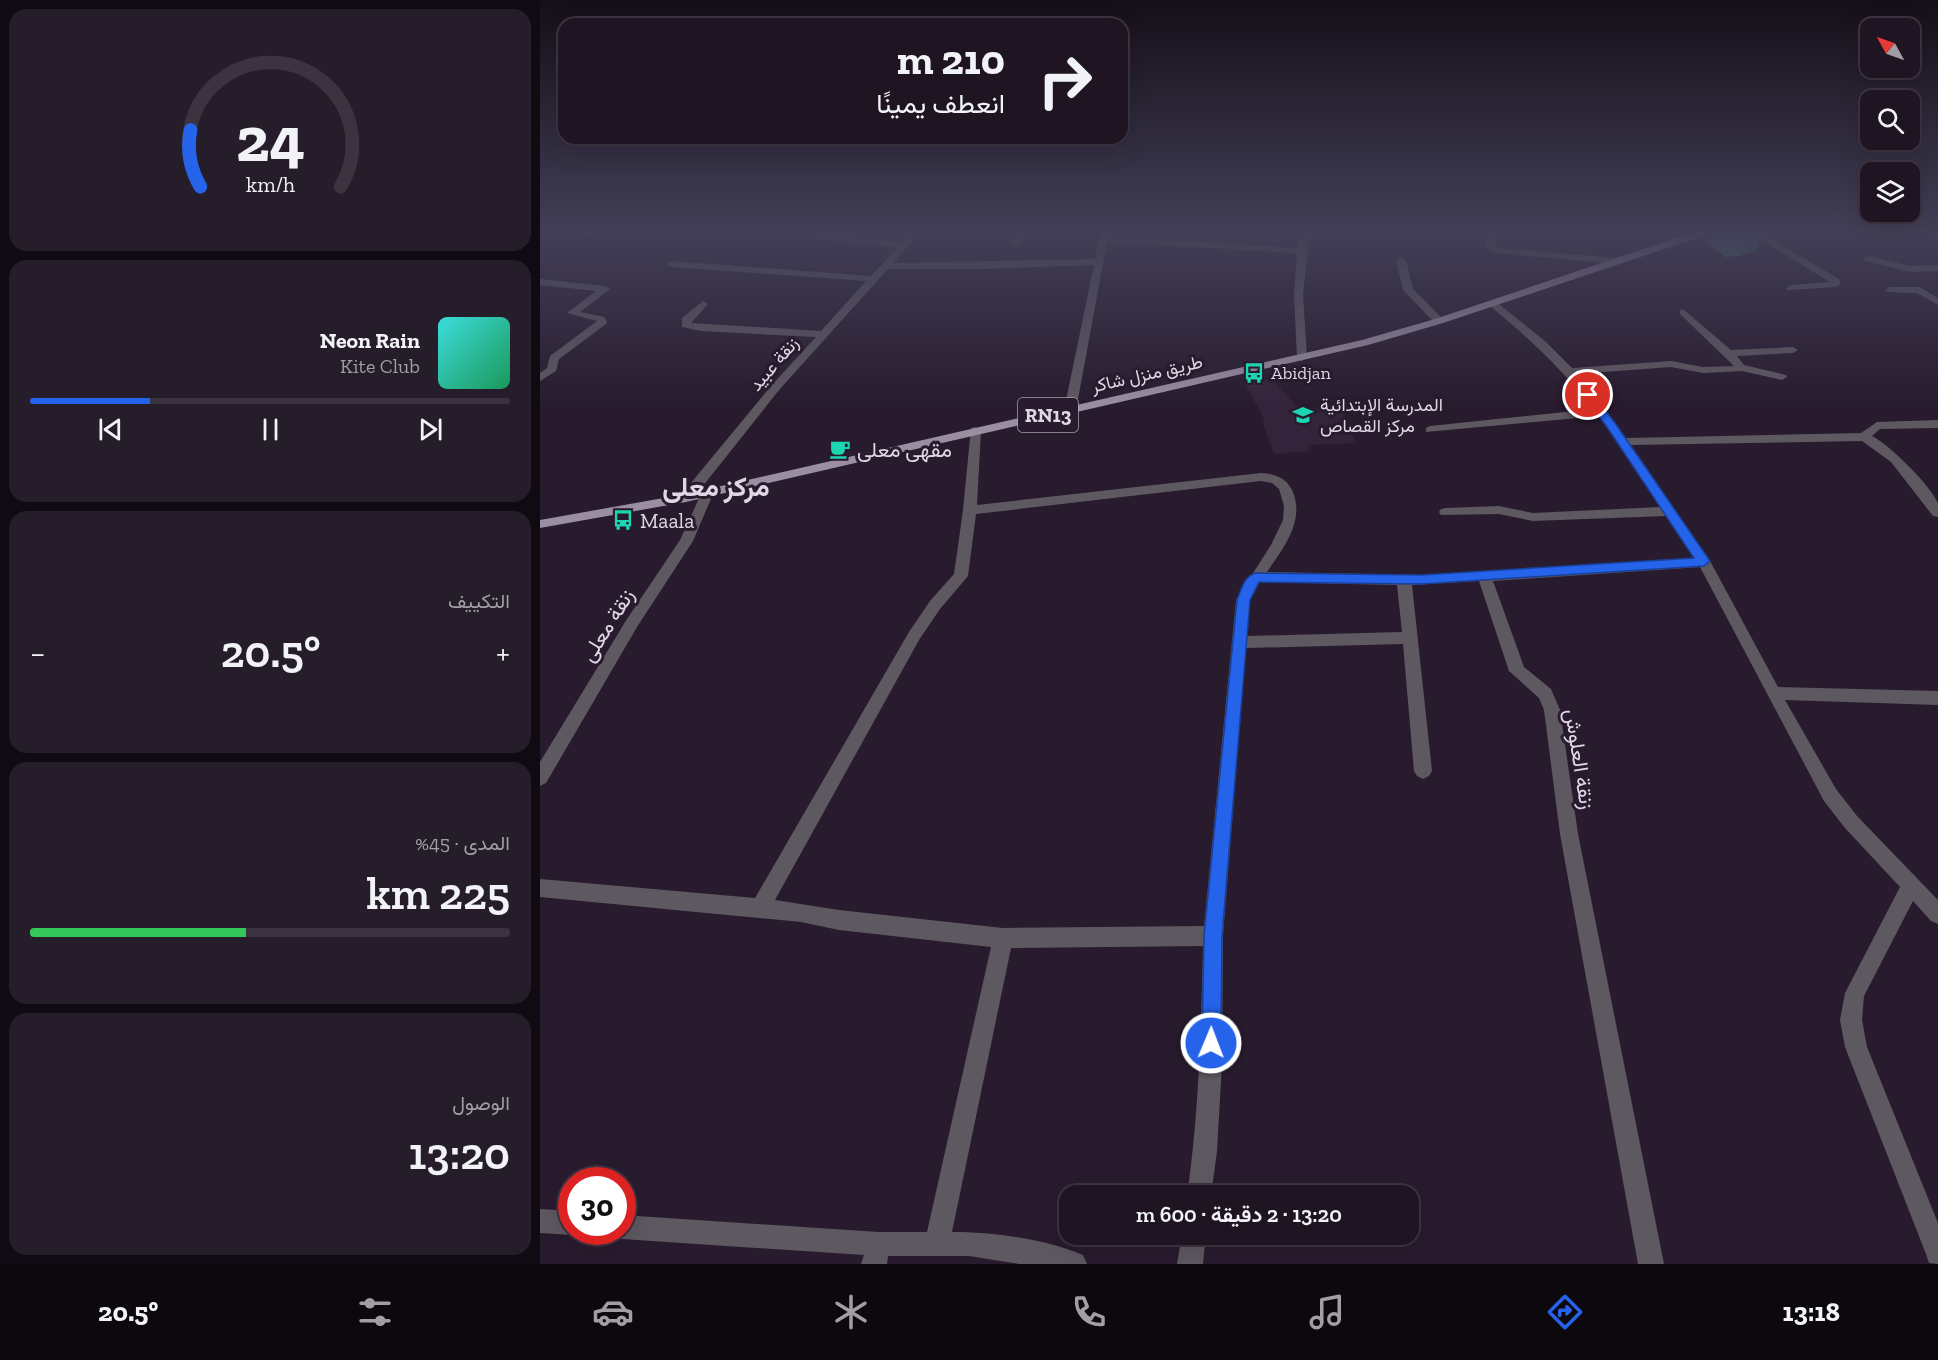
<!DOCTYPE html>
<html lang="ar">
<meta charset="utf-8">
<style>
body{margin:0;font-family:"Zilla Slab",Vazirmatn,serif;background:#261d2a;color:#f1f3f6;direction:rtl;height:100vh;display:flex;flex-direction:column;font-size:22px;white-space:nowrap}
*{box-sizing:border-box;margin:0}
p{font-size:20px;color:#a19ea5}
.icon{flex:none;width:33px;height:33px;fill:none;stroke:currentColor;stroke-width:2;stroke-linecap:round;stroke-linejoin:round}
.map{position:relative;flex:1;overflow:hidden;direction:ltr}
.drawer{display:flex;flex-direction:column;gap:9px;padding:9px;background:#100b13;width:540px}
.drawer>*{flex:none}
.hud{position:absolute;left:18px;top:18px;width:570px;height:126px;border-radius:18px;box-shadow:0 6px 24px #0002,0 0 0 2px #3c3340;direction:rtl;background:#1e1422;color:#f1f3f6;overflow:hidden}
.needle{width:39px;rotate:310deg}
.buttons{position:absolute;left:1320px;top:18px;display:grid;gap:12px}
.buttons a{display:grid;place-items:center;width:60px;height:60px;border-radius:12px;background:#1e1422;box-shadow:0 6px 24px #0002,0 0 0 2px #3c3340;font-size:30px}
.speed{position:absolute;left:18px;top:1167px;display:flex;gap:12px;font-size:30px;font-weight:700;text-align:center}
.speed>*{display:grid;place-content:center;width:78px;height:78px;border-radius:50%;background:#1e1422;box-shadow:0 6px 24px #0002,0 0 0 2px #3c3340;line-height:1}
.speed .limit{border:9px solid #d22;background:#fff;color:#111}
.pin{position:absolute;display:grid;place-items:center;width:51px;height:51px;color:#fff;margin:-26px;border:3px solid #fff;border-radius:50%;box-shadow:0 2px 6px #0007}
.me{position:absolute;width:66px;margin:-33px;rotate:1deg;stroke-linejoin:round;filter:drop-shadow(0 0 4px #0008)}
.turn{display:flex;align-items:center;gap:21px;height:126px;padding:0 24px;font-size:27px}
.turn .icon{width:78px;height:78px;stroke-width:2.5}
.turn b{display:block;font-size:42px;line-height:51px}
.big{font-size:45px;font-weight:600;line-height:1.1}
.drawer .card{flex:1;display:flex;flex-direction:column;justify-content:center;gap:9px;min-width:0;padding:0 21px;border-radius:18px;background:#261d2a}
.drawer .dial{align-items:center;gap:0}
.dial svg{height:156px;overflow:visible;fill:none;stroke:#3c3340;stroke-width:7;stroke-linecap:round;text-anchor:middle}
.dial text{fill:#f1f3f6;stroke:none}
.song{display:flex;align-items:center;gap:18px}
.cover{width:72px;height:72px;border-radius:9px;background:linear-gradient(135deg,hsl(180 70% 55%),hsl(150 70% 35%))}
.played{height:6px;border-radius:3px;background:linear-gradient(90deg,#2563eb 25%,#3c3340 25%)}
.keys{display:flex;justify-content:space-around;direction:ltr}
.heat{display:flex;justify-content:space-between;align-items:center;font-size:33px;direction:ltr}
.charge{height:9px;border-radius:4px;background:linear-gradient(90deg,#34c759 45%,#3c3340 0)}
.trip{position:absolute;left:519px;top:1185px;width:360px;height:60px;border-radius:18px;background:#1e1422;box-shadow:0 6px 24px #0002,0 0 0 2px #3c3340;font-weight:600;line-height:60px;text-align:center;direction:rtl}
.tabs{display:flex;height:96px;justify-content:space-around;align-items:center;background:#0c080e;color:#a19ea5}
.tabs .icon{width:42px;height:42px}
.tabs .on{color:#2563eb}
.tabs b{font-size:27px;color:#f1f3f6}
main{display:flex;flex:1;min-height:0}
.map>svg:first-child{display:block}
.built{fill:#34243b}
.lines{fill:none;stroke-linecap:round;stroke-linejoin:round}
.minor{fill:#5e5861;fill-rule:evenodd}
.major{fill:#9b8ea2;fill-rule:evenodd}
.wall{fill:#3a8472}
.shaded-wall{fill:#306c5d}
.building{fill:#449a85;stroke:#306c5d;stroke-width:1.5}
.route{fill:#2563eb;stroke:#184099;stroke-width:1.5}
.labels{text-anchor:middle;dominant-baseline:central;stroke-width:6;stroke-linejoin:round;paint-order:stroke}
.far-street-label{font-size:18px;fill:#dfd7e4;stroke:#281b2e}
.far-poi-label{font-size:18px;fill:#dfd7e4;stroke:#281b2e;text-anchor:start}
.shield{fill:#281b2e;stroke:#a89fad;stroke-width:1.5}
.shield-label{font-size:20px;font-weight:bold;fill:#dfd7e4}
.poi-label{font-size:21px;fill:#dfd7e4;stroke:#281b2e;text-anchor:start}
.street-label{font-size:21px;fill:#dfd7e4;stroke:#281b2e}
.district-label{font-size:27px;font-weight:bold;fill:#dfd7e4;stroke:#281b2e}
</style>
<main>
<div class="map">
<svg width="1398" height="1264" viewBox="0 0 1398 1264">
<rect width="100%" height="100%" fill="#281b2e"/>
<path class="built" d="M731,379l27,28 19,2 22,-6 17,40 -48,2 1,6 -35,3 -12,-33 3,-1 -20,-36z"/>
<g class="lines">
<g class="minor">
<path d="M19,230l43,2 19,-2 -18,8z"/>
<path d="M261,230l101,12 11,-12h9l-29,33 202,-4 6,-29h8l-1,7 190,11 4,-18h8l-7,64 4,64 -5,3 -5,-3 -3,-64 3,-41 -190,-11 -31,168 -6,3 -6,-3 30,-145 -109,4h-97l-109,121 -88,111h-10l-1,-3 1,-3 90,-109 45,-49 -115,-6 -19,-4v-9l21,-17 5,3 -17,19 130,8 45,-50 -195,-14 -5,-3 5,-3 200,15 27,-29 -81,-8 -15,-4z"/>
<path d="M483,230h9l-15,15h-6v-4z"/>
<path d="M943,230h8l6,18 120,10 5,3 -5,3 -122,-11 -8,-6z"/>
<path d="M1206,230h10l83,49 2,5 -5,3 -48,3 -2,-2 5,-3 39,-3z"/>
<path d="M1328,256l43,10 27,-1v6l-27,1 -46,-11 -2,-2z"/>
<path d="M861,257l5,3 7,29 30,30v4h-8l-32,-33 -7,-30z"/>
<path d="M0,279l65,7 5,3 -30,23 24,5 3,5 -1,2 -47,35 -3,12 -16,10v-8l7,-5 3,-12 47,-35 -30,-8 29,-22 -56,-6z"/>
<path d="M1350,287h29l19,11v7l-21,-12 -30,-1 -2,-2z"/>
<path d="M949,301h6l50,40 27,27 99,-7 32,6 31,-1 -54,-52v-4l3,-1 48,41 62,-3 5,3 -5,3 -56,3 7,9 42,10 1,2 -5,3 -40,-9 -39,2 -32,-6 -94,7 49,64 235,-5 16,-11 61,-2v8l-58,1 -8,7c18,9 58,49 66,67 0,4 0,10 0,14l-5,-1 -42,-54 -29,-21 -231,4 78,114 69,128 160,4v14l-153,-5 51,89 21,27 81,84v24l-7,-3 -18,-20 -49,95 -2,24 5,27 71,176v41l-9,-1 -3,-9 -81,-207 -5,-27 5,-27 55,-106 -55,-59 -21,-27 -124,-234 -207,14 31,86 27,22 9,21 18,124 86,430h-26l-78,-430 -16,-124 -5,-12 -30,-27 -30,-90 -67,4 20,186 -3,5 -6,3 -6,-3 -3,-5 -11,-127 -157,4 -23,288 -1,128 -5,87 -6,45h-24c12,-83 14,-166 16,-250l-192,2 -59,284c41,0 93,7 131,23l4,9h-68l-50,-8h-81l-1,8h-26l3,-9 -242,-16 -9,-3 -1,-4h10v-17l257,17h48l64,-285 -152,-17 -38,-8 -261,-25v-18l215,19 154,-266 21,-31 24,-27 9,-64 8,-82 4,-1 6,4 -4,74 284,-32c13,1 25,4 31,17 14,30 -9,59 -25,82l154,3 273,-17 -28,-42 -133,5 -34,-7 -58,1 -2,-3 2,-3 5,-1 53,-2 34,7 127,-6 -61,-91 -173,16v-4l4,-2 164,-17c-33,-41 -64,-70 -105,-104zM721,481l11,2 7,6 5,17 -1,14 -12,25 -35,55 -32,326 -201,2 -164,-18 -64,-10 144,-260 21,-31 28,-33 8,-62zM720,582l137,3 5,47 -155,4 3,-36z"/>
<path d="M167,490l6,4 -20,47 -56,86 -91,156 -6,3v-24l87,-143 53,-79 21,-46z"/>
<path d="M0,1209l32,2v21h9l-9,3 -32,-2z"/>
<path d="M642,1234h24l-3,30h-26z"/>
</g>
<path class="major" d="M1167,230h14l-278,93 -75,22 -682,157 -146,26v-8l146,-26 676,-154 73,-21 238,-80z"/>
</g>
<path class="wall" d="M1173,230h52l-10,20 -17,6 -13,1 -18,-15z"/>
<path class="shaded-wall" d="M1215,230h10l-10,20 -17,6 11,-24z"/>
<path class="building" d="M1192,230h23l-6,2 -13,1z"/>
<linearGradient id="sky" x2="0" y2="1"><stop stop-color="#160f19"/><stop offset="0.57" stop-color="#423f57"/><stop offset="1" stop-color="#423f57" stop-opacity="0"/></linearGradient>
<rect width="1398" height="407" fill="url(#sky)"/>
<path class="route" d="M1044,393h8l23,30 95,138 -6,5 -283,18 -162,-2 -9,18 -28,336 -1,107 -3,7 -7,3 -7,-3 -2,-7 2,-107 33,-336c4,-10 7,-24 19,-27l165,2 273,-17 -87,-131 -24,-32z"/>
<defs>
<g id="bus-bare" transform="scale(1.62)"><path d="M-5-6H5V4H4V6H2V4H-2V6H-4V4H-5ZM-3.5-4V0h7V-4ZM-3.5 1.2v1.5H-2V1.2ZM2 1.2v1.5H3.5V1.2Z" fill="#1cd5b1" stroke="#281b2e" stroke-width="2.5" paint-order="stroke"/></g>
<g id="school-bare" transform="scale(1.62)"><path d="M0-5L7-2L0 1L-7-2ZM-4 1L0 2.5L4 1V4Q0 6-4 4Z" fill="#1cd5b1" stroke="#281b2e" stroke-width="2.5" paint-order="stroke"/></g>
<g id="cafe-bare" transform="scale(1.62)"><path d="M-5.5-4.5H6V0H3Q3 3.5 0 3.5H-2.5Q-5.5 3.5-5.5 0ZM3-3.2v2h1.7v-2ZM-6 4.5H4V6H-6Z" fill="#1cd5b1" stroke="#281b2e" stroke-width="2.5" paint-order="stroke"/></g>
</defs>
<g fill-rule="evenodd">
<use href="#bus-bare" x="714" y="373"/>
<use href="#school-bare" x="763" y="415"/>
<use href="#cafe-bare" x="300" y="449"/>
<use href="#bus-bare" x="83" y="520"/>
</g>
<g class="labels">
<g class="far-street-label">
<text transform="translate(234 364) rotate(-49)">زنقة عبيد</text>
<text transform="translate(607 374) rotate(-13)">طريق منزل شاكر</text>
</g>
<g class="far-poi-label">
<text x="731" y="373">Abidjan</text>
<text x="780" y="405">المدرسة الإبتدائية<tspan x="780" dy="21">مركز القصاص</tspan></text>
</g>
<rect class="shield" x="478" y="398" width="60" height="34" rx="4.5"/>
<g class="shield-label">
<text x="508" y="415">RN13</text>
</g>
<g class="poi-label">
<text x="317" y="449">مقهى معلى</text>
<text x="100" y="520">Maala</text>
</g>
<g class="street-label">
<text transform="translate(67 625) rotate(-58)">زنقة معلى</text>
<text transform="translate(1040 759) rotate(81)">زنقة العلوش</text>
</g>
<g class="district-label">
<text x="176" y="487">مركز معلى</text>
</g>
</g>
</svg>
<div class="buttons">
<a><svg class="needle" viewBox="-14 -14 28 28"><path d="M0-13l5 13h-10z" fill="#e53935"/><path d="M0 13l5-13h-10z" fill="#a19ea5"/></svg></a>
<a><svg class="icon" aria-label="search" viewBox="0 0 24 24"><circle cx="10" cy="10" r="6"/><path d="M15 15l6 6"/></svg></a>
<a><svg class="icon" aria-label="layers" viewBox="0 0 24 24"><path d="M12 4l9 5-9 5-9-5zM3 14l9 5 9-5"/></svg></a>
</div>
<div class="speed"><div class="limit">30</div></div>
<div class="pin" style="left:1048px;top:395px;background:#d93025"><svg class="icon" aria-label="arrive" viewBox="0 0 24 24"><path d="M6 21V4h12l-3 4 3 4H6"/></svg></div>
<svg class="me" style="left:671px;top:1043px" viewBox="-20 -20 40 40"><circle r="17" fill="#2563eb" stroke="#fff" stroke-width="3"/><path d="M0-11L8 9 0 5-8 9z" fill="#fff"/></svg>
<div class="trip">13:20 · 2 دقيقة · 600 m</div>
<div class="hud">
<div class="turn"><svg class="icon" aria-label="right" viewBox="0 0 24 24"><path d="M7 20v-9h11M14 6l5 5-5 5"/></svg><div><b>210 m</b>انعطف يمينًا</div></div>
</div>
</div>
<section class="drawer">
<div class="card dial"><svg viewBox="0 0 100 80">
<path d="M14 69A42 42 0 1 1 86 69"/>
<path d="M14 69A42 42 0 0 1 9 40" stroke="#2563eb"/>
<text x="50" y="56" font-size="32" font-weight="700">24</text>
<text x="50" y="72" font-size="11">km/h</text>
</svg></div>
<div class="card">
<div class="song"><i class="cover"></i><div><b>Neon Rain</b><p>Kite Club</p></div></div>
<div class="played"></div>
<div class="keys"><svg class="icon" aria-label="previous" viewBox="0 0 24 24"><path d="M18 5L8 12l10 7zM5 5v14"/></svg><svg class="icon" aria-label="pause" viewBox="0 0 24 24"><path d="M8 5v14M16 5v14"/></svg><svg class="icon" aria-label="next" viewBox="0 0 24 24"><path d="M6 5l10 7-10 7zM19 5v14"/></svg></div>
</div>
<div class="card"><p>التكييف</p>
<div class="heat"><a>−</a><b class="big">20.5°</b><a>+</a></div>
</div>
<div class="card"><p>المدى · 45%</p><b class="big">225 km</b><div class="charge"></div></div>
<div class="card"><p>الوصول</p><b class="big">13:20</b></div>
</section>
</main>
<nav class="tabs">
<b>13:18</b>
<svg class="icon on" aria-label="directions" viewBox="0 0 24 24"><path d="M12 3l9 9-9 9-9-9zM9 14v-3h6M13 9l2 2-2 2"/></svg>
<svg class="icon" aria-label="music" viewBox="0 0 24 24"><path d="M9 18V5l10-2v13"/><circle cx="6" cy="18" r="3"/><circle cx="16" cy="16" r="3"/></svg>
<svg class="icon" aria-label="phone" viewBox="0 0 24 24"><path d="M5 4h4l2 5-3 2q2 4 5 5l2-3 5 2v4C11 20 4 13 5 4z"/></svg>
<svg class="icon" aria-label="climate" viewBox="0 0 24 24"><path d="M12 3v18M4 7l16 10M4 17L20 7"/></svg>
<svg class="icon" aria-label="car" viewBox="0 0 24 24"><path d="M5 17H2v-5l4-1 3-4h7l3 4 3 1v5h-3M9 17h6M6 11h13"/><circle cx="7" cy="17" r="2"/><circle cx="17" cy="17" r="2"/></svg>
<svg class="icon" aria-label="filters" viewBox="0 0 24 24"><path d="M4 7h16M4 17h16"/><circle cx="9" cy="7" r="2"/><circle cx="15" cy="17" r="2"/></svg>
<b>20.5°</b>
</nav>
